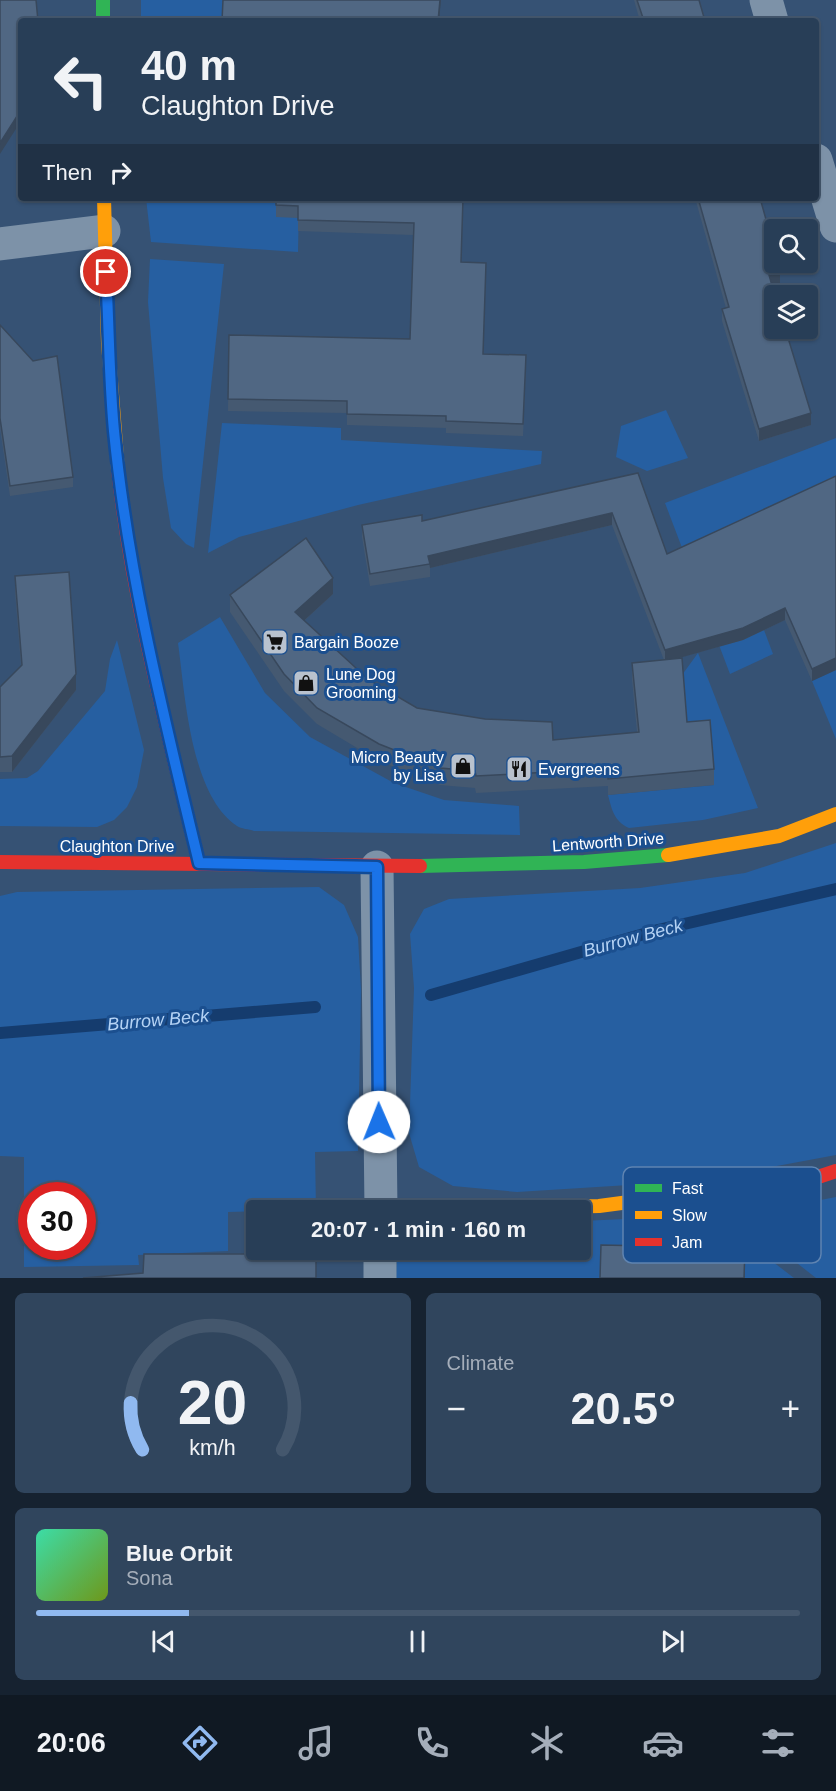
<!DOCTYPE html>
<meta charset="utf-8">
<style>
body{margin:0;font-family:Arial,sans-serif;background:#30455d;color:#f1f3f6;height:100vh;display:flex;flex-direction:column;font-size:22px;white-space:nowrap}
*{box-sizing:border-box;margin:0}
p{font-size:20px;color:#a5aeba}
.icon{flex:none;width:33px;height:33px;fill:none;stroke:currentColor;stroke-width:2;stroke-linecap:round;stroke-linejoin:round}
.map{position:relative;height:1278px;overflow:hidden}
.sheet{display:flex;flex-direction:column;gap:15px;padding:15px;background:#162230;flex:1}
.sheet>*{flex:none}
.guide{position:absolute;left:18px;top:18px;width:801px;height:183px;border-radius:6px;box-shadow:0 2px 4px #0004,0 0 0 2px #44576d;background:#283e57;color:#f1f3f6;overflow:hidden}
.tools{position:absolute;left:764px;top:219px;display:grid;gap:12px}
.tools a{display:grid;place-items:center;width:54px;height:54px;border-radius:6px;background:#283e57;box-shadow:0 2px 4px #0004,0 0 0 2px #44576d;font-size:30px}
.speed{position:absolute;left:18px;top:1182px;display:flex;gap:12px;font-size:30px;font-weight:700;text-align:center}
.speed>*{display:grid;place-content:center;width:78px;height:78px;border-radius:50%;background:#283e57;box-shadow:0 2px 4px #0004,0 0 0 2px #44576d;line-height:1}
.speed .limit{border:9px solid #d22;background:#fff;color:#111}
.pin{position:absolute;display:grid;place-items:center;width:51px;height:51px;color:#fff;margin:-26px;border:3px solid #fff;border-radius:50%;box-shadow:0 2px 6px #0007}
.me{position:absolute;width:66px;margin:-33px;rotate:359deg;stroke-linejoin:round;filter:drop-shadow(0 0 4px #0008)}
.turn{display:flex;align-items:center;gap:21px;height:126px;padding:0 24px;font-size:27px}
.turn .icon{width:78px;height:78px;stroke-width:2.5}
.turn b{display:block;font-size:42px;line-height:51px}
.then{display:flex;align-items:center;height:57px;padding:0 24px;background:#0003;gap:12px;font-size:22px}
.big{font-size:45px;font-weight:600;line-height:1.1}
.sheet .widget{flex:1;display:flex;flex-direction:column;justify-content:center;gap:9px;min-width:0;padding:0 21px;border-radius:9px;background:#30455d}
.sheet .dial{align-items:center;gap:0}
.dial svg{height:156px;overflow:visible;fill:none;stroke:#44576d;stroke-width:7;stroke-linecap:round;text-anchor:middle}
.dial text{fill:#f1f3f6;stroke:none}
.song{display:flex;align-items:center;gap:18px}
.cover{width:72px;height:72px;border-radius:9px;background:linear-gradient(135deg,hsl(160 70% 55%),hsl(80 70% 35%))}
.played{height:6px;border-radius:3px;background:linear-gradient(90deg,#90b9f0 20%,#44576d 20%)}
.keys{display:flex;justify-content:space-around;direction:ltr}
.heat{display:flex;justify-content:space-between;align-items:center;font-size:33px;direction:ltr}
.sheet .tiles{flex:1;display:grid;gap:15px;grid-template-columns:1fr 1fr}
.widget:last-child{grid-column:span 2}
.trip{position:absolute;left:246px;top:1200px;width:345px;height:60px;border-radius:6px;background:#283e57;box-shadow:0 2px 4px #0004,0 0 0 2px #44576d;font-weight:600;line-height:60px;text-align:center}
.dock{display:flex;height:96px;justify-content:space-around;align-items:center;background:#101923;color:#a5aeba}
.dock .icon{width:42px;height:42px}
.dock .current{color:#90b9f0}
.dock b{font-size:27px;color:#f1f3f6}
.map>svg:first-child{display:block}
.green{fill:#265fa1;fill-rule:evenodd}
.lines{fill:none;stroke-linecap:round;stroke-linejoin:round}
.stream{stroke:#153c6e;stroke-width:12}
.street{stroke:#7d92a8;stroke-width:33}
.fast{stroke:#30b455;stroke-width:14}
.slow{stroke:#ff9f0a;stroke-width:14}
.jam{stroke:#e5322d;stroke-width:14}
.wall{fill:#455971}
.shaded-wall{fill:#38485c}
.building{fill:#506783;stroke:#38485c;stroke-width:1.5}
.route-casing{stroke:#114b97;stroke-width:15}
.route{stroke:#1a73e8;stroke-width:10}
.labels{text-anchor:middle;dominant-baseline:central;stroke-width:6;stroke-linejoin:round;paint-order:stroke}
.poi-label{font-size:16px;fill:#fff;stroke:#1b4f8f;text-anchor:start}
.street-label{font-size:16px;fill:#fff;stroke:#1b4f8f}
.water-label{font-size:18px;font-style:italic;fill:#b5d3f5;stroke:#1b4f8f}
.key{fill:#1b4f8f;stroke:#5f84b1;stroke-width:1.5}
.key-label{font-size:16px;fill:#fff}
</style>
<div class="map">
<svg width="836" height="1278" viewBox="0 0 836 1278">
<rect width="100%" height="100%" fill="#365274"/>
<g class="green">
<path d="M141,0h83l-1,21h-82z"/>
<path d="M146,198h153l-1,54 -147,-10z"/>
<path d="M150,259l74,5 -30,284 -8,-4 -15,-16 -8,-50 -15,-176z"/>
<path d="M666,410l22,48 -41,13 -31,-14 5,-31z"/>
<path d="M222,423l119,5v12l201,11 -1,13 -183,41 -119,32 -31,16z"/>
<path d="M836,438v51l-139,63 41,89 26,-11 9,24 -43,20 -65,-171z"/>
<path d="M220,617l45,76 45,44 84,46 50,17 75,6 1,29 -266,-4c-5,-2 -13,-2 -17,-5 -47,-31 -52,-133 -59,-183z"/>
<path d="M117,640l27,110 -7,37 -10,20 -13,13 -17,7 -97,-1v-47l27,-1 11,-7 67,-80 5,-32z"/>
<path d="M698,653l60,155 -55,12 -74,8c-15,-7 -17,-18 -21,-33l106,-10 -27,-47 -5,-63z"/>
<path d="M836,670v69l-24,-58z"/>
<path d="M836,843v312l-102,19 -105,11 -112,7 -64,-6 -34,-19 -10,-34 5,-145 -4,-54 14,-25 25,-10 191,-11 105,-15z"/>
<path d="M319,887l25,18 14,32 3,53 -3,161 -43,1 1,58 -88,2v39l-90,4 1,10 -115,2v-110l-24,-1v-260l17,-4zM32,1196h50v50h-50z"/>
<path d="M836,1197v81h-20l-79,-62z"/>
<path d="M712,1215l82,63h-49v-18l-144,18h-205l1,-28h183l1,-29z"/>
</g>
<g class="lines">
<g class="stream">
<path d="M431,995l227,-65 178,-41"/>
<path d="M0,1033l315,-26"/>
</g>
<g class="street">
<path d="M766,0l6,21"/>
<path d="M816,160l20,66"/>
<path d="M0,244l104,-13"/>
<path d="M377,867l4,343"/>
<path d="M380,1278v-28"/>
</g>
<g class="fast">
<path d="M103,0v21"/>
<path d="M420,866l164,-4 84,-7"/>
</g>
<g class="slow">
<path d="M104,198l4,145 10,127"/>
<path d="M668,855l111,-19 57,-22"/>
<path d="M467,1210l132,-4 98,-13"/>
</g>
<g class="jam">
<path d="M118,470c15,133 50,263 81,393"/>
<path d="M0,862l420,4"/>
<path d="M697,1193l124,-17 15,-5"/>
</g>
</g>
<g class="wall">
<path d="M634,0h65l6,21h-65z"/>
<path d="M276,198h187l-2,64 23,92 42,13 -3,69 -77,-3v-5l-99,-3v-12l-119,-2 1,-76 181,4 3,-104 -115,-4v-13l-22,-1z"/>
<path d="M695,198h65l20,86 -8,2 39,139 -52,16 -37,-120v-12l4,-1z"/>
<path d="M0,325l73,152v10l-63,9 -10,-68z"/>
<path d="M638,473l29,81 169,-78 -24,205 -27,-61 -42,20 -65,18 9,64 27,47v16l-106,10v-9l-132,7 -1,-5 -35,-3 -61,-24 -62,-37 -33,-33 -54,-79v-17l103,-1 -29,27 65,59 48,28 136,32 84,-8 -5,-53v-16l32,-3 -52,-135 -182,43v9l-60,9 -8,-49v-12l60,-4z"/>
<path d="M15,576l61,114 -64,82h-12v-85l21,-21 -6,-74z"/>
</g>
<g class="shaded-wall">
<path d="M440,0h1l-2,21h-1z"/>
<path d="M21,110v11l-21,33v-11z"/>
<path d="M780,272v12l-11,3v-12z"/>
<path d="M811,413v12l-52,16v-12z"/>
<path d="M612,513v12l-182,43 -2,-12z"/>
<path d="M333,578v16l-38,35v-17z"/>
<path d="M785,608v12l-42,20 -78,22v-12z"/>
<path d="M836,658v12l-24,11v-12z"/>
<path d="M76,674v16l-64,82v-16z"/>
</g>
<g class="building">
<path d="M0,0h36l2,21h-17v89l-21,33z"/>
<path d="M223,0h217l-2,21h-216z"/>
<path d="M637,0h62l6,21h-61z"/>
<path d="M276,198h187l-2,64 25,1 -3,91 43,1 -3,69 -77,-3v-5l-99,-2v-13l-119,-2 1,-64 181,4 4,-116 -116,-3v-14l-22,-1z"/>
<path d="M698,198h62l14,50v14h4l2,10 -11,3 6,21h-1v32h11l26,85 -52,16 -37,-120 7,-2z"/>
<path d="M0,325l33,36 24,-5 16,121 -63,9 -10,-68z"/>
<path d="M638,473l29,81 169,-78v182l-24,11 -27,-61 -42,20 -78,22 -53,-137 -184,43 2,8 -60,10 -8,-49 60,-10v6z"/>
<path d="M306,538l27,40 -38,34 74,68 48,28 68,11 67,3 1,18 86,-8 -7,-69 50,-5 5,64 23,-2 4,49 -106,10v-10l-132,7 -1,-5 -35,-3 -61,-24 -62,-36 -33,-34 -54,-79z"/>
<path d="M69,572l7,102 -64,82 -12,1v-70l22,-22 -7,-89z"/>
<path d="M601,1245l144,3 -1,30h-144z"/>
<path d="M144,1254h172v24h-233l60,-5z"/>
</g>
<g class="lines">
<g class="route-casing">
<path id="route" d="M106,272c3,53 3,106 8,159 14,145 51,290 85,432l178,4 2,255"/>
</g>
<use href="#route" class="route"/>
</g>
<defs>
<g id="supermarket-square" transform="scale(1.35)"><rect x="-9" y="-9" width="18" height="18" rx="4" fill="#b9c2ce" stroke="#1b4f8f"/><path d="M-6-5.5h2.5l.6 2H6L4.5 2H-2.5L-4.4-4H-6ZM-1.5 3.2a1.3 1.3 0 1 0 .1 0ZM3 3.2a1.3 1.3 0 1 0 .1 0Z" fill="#111"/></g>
<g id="shop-square" transform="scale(1.35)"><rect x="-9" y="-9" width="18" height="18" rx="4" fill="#b9c2ce" stroke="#1b4f8f"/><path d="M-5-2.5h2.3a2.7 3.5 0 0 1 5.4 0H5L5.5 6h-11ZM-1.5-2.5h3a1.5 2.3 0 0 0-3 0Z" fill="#111"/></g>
<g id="restaurant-square" transform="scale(1.35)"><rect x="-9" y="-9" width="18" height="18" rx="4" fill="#b9c2ce" stroke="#1b4f8f"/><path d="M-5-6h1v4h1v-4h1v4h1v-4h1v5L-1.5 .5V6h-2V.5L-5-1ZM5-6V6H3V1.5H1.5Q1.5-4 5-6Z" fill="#111"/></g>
</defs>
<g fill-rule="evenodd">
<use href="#supermarket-square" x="275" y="642"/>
<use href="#shop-square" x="306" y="683"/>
<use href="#shop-square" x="463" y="766"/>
<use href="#restaurant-square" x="519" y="769"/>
</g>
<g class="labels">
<g class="poi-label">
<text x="294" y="642">Bargain Booze</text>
<text x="326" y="674">Lune Dog<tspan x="326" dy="18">Grooming</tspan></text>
<text x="444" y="757" text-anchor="end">Micro Beauty<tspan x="444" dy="18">by Lisa</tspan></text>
<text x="538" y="769">Evergreens</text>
</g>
<g class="street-label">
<text transform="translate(608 842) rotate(-4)">Lentworth Drive</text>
<text x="117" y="846">Claughton Drive</text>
</g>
<g class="water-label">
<text transform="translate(633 938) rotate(-15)">Burrow Beck</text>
<text transform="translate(158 1020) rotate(-5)">Burrow Beck</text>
</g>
</g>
<rect x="623" y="1167" width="198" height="96" rx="9" class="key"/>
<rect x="635" y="1184" width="27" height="8" fill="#30b455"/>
<rect x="635" y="1211" width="27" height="8" fill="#ff9f0a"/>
<rect x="635" y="1238" width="27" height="8" fill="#e5322d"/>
<g class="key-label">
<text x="672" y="1194">Fast</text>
<text x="672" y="1221">Slow</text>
<text x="672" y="1248">Jam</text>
</g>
</svg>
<div class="tools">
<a><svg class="icon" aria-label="search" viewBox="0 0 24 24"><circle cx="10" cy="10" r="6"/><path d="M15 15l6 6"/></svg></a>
<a><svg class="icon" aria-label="layers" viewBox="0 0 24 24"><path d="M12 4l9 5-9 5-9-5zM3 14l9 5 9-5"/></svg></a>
</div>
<div class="speed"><div class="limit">30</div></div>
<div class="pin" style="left:106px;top:272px;background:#d93025"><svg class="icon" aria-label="arrive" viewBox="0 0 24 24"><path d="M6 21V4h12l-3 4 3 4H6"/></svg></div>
<svg class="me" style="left:379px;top:1122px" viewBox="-20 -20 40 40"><circle r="19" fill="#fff"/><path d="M0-13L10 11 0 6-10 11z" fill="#1a73e8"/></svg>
<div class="trip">20:07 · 1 min · 160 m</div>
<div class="guide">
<div class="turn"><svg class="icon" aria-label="left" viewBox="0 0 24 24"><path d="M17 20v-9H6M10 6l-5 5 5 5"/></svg><div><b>40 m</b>Claughton Drive</div></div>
<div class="then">Then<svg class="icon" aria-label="right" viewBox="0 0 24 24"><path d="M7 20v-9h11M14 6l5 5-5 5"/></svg></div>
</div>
</div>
<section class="sheet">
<div class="tiles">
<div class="widget dial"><svg viewBox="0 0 100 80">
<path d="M14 69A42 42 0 1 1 86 69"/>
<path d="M14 69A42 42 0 0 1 8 45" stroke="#90b9f0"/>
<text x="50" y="56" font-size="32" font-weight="700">20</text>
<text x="50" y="72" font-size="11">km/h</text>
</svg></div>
<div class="widget"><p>Climate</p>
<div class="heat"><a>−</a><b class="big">20.5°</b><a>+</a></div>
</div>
<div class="widget">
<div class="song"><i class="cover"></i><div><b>Blue Orbit</b><p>Sona</p></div></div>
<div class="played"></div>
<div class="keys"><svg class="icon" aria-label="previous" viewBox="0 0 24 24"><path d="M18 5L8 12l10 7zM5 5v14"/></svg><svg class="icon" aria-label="pause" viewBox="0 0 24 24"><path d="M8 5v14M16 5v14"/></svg><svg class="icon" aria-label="next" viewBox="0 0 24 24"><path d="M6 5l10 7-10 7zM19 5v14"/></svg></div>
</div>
</div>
</section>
<nav class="dock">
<b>20:06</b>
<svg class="icon current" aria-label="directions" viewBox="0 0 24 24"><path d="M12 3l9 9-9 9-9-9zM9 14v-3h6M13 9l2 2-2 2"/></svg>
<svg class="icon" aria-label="music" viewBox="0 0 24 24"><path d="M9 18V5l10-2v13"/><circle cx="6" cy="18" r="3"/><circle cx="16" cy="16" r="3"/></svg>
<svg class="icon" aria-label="phone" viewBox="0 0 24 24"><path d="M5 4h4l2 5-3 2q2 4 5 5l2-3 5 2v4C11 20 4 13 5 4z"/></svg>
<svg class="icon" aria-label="climate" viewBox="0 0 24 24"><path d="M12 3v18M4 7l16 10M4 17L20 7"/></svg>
<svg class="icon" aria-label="car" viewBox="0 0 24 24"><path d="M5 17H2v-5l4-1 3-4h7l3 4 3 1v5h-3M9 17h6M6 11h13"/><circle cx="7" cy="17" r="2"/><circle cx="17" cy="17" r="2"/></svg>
<svg class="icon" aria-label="filters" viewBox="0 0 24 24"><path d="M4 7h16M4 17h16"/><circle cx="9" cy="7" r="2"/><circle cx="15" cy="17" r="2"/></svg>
</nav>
